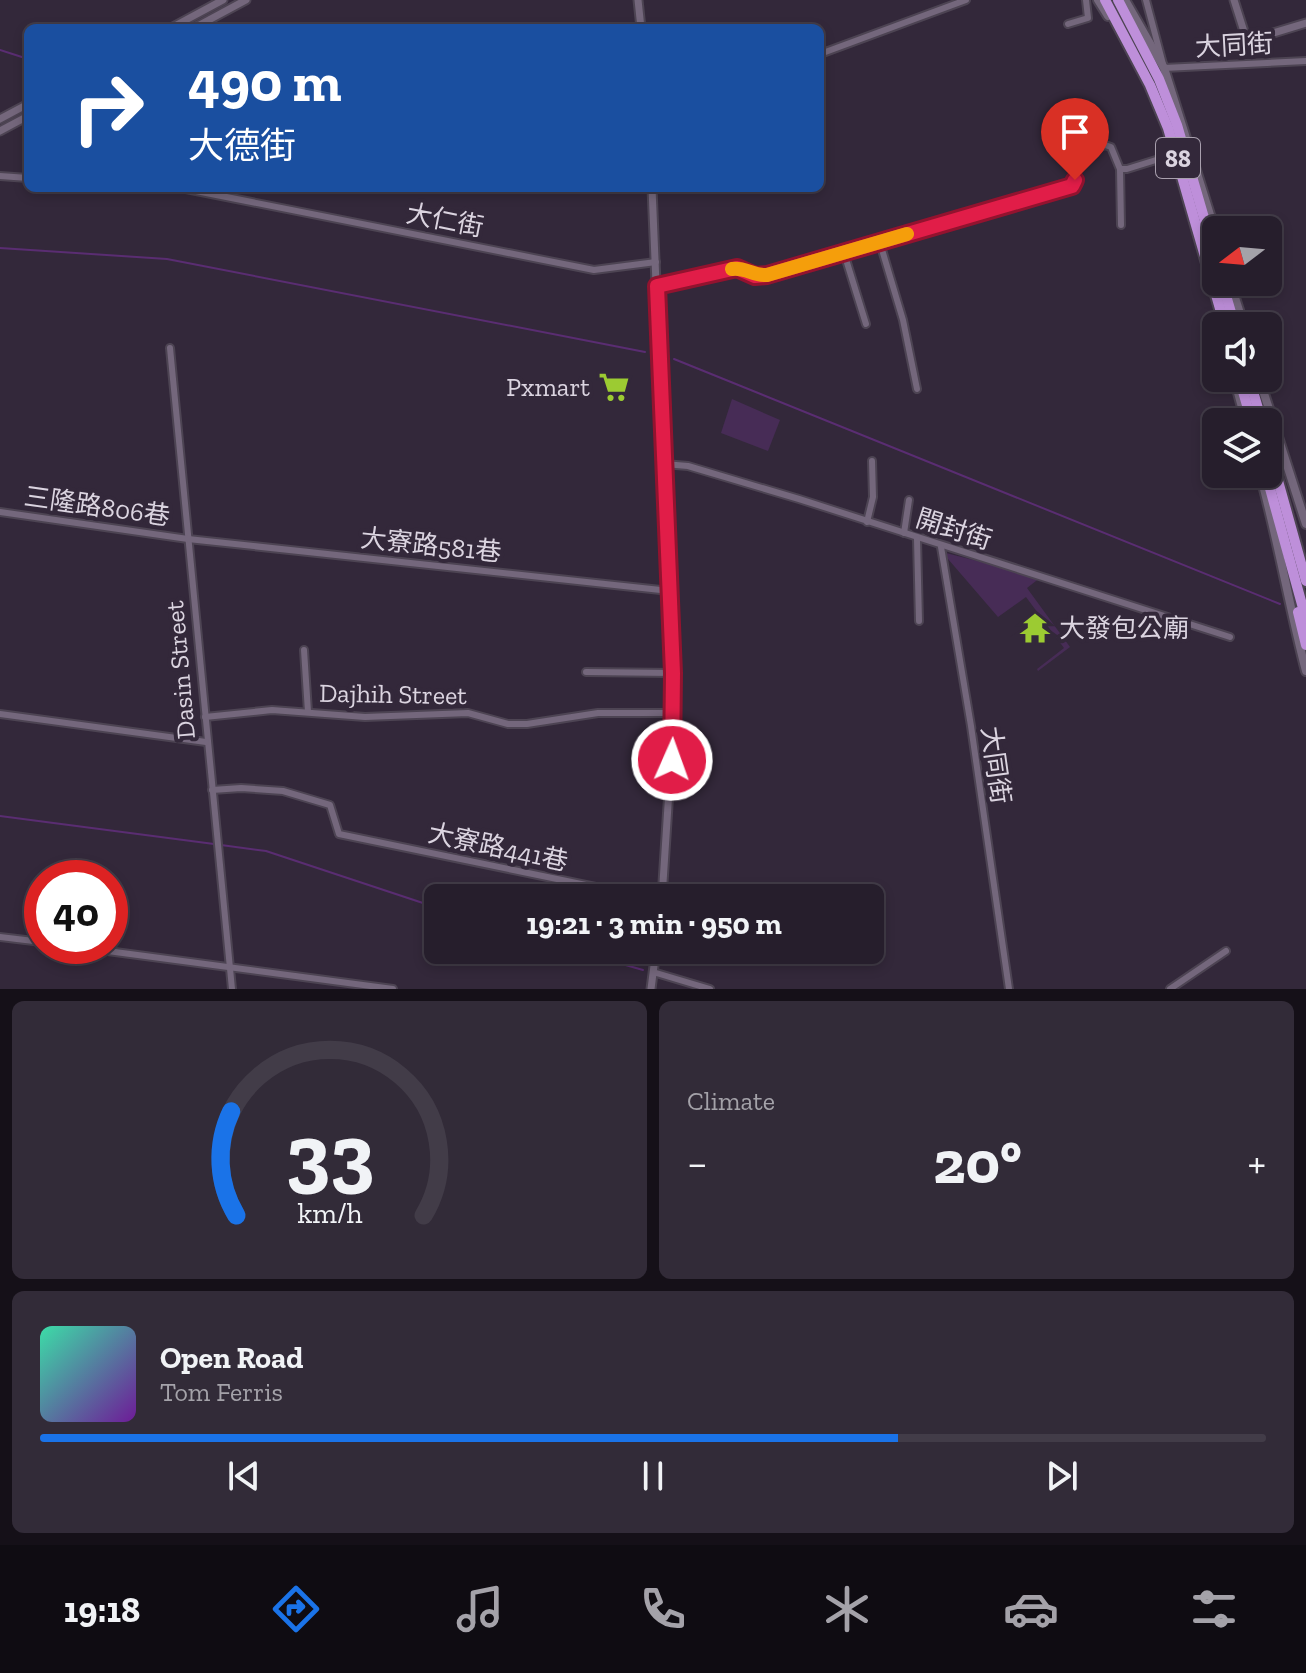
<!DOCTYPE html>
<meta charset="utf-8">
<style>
body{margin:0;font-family:"Zilla Slab","Noto Sans TC",serif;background:#322b38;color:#f1f3f6;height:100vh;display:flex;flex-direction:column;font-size:30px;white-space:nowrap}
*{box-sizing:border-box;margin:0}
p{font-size:26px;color:#a4a2a9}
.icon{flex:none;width:44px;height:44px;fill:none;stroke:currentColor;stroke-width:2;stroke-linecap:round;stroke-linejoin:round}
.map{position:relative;height:989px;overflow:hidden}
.sheet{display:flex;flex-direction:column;gap:12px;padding:12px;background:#151018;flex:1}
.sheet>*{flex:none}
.guide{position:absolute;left:24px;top:24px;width:800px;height:168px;border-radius:12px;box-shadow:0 4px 12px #0003,0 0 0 2px #423c48;background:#1a4fa0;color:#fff;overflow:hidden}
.needle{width:52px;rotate:254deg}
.buttons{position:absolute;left:1202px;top:216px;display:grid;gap:16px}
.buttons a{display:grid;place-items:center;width:80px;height:80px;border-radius:12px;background:#261e2c;box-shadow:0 4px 12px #0003,0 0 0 2px #423c48;font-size:40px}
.speed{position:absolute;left:24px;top:860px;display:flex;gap:16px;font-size:40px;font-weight:700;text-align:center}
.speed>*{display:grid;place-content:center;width:104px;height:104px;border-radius:50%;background:#261e2c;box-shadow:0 4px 12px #0003,0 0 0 2px #423c48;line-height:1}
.speed .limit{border:12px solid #d22;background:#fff;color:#111}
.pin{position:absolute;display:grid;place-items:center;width:68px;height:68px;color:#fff;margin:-82px -34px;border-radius:50% 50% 50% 0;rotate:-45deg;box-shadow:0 0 8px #0007}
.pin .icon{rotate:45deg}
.me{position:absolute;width:88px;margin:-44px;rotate:2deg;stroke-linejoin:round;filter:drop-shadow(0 0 6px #0008)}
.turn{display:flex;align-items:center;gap:28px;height:168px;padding:0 32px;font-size:36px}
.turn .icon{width:104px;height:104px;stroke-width:2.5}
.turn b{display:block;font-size:56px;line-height:68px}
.big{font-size:60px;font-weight:800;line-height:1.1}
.sheet .widget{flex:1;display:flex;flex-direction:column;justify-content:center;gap:12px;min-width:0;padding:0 28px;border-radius:12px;background:#322b38}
.sheet .dial{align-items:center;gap:0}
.dial svg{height:208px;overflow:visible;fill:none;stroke:#423c48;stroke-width:7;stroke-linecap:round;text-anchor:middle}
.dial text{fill:#f1f3f6;stroke:none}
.song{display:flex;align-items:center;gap:24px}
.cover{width:96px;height:96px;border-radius:12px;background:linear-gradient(135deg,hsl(160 70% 55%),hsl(280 70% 35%))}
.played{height:8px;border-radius:4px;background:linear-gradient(90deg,#1a73e8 70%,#423c48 70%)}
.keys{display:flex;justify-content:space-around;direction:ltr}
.heat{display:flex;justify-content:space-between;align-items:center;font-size:44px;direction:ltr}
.sheet .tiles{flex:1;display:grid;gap:12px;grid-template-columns:1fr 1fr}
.widget:last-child{grid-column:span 2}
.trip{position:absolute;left:424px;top:884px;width:460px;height:80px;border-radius:12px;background:#261e2c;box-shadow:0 4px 12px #0003,0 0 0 2px #423c48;font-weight:800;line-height:80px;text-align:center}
.dock{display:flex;height:128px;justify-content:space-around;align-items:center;background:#0f0c12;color:#a4a2a9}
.dock .icon{width:56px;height:56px}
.dock .current{color:#1a73e8}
.dock b{font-size:36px;color:#f1f3f6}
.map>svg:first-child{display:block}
.green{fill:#472c56}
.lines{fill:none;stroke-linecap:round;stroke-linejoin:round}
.stream{stroke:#5a2d72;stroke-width:2}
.minor-casing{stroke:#4d4453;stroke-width:10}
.tertiary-casing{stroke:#4d4453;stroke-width:11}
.secondary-casing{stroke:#4d4453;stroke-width:12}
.trunk-casing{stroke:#4d4453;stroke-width:14}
.minor{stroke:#74677c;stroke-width:6}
.tertiary{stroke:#74677c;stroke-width:7}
.secondary{stroke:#74677c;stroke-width:8}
.trunk{stroke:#be8fda;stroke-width:10}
.route-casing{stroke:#92132f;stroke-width:20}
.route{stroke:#e11d48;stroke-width:14}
.slow{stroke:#f59e0b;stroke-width:14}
.labels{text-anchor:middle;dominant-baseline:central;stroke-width:8;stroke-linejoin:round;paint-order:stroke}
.shield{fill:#33283a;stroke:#a9a0ae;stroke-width:2}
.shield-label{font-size:24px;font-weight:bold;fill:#dbd4e0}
.street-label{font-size:26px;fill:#dbd4e0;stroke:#33283a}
.poi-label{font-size:26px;fill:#dbd4e0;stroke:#33283a;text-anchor:end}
</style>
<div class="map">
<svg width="1306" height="989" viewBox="0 0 1306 989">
<rect width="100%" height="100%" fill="#33283a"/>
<g class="green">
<path d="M732,399l48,21 -12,31 -47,-18z"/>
<path d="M942,552l99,25 -14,11 43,59 -32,24 -1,-2 27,-21 -38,-51 -28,20z"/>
</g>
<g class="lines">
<g class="stream">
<path d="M0,50l28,9"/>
<path d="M0,248l167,11 478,93"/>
<path d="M674,359l606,245"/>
<path d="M0,816l214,28"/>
<path d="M221,845l45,6 172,57"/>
<path d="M573,950l70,20"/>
</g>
<g class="minor-casing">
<g id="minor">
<path d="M1146,0l18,68 142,-7"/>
<path d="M1068,24l20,-6 -2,-18"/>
<path d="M820,54l146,-54"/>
<path d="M1120,169l1,56"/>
<path d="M0,176l28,2"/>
<path d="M181,188l413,82 62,-8"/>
<path d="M880,243l23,77 14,69"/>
<path d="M844,253l22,71"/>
<path d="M657,286l80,-18 18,8 12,-1 305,-89 3,-6 -5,-23 35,-12 6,2 9,22h7l45,-14"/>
<path d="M170,348l62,641"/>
<path d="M664,464l24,2 111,33 431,138"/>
<path d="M0,512l188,27 482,52"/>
<path d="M867,522l6,-25 -1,-36"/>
<path d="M904,533l5,-33"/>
<path d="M917,539l2,82"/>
<path d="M941,547l30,179 38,263"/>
<path d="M304,650l4,62"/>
<path d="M586,672l87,1"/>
<path d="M0,714l206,28"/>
<path d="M205,717l67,-7 93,7 103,-4 40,11h19l71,-11h76"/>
<path d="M212,790l29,-2 42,3 47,14 9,29 310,64"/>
<path d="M0,937l42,5"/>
<path d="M70,946l323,43"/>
<path d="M653,972l57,17"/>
<path d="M1170,989l56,-38"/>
</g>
</g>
<g class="tertiary-casing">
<g id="tertiary">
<path d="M638,0l3,28"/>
<path d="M1234,0l13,41 59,-18"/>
<path d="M171,28l52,-28"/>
<path d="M194,28l52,-28"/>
<path d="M0,119l28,-15"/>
<path d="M0,131l28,-15"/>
<path d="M652,188l22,525 -12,185"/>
<path d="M651,989l5,-39"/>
</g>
</g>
<g class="secondary-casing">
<g id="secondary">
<path d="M1098,0l10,16"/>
<path d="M1125,0l39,68 52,166"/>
<path d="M1230,282l14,44"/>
<path d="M1234,378l12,44"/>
<path d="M1259,378l47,146"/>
<path d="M1260,474c18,65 29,132 46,197"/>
</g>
</g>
<g class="trunk-casing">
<g id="trunk">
<path d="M1105,0l45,85 18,43 57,198"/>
<path d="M1118,0l41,79 18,46 39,134"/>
<path d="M1222,282l13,44"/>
<path d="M1239,378l13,44"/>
<path d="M1249,378l13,44"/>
<path d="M1268,445l38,136"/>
<path d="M1266,474l40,145"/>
<path d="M1298,612l8,33"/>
</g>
</g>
<use href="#minor" class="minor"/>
<use href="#tertiary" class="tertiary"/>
<use href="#secondary" class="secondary"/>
<use href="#trunk" class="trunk"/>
</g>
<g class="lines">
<g class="route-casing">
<path id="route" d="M672,760l1,-87 -16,-387 80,-18 18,8 12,-1 305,-89 3,-6"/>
</g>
<use href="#route" class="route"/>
<path class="slow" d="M732,269c13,-2 22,7 35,6l140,-41"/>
</g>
<defs>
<g id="supermarket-bare" transform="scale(2.4)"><path d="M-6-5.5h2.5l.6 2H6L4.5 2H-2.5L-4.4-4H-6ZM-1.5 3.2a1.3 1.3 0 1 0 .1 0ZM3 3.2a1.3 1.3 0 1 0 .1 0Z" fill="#9ccb32" stroke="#33283a" stroke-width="2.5" paint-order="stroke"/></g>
<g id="temple-bare" transform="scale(2.4)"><path d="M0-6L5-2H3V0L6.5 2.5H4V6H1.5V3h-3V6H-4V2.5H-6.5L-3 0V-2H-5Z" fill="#9ccb32" stroke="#33283a" stroke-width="2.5" paint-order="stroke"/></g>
</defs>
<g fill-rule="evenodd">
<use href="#supermarket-bare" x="614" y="387"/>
<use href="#temple-bare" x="1035" y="628"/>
</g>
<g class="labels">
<rect class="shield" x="1156" y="138" width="44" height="40" rx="6"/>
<g class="shield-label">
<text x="1178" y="158">88</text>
</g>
<g class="street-label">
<text transform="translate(1234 45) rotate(-3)">大同街</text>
<text transform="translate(445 220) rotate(11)">大仁街</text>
<text transform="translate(97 506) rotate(8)">三隆路806巷</text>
<text transform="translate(954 529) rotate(18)">開封街</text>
<text transform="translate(431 545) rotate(6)">大寮路581巷</text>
<text transform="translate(180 670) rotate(-95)">Dasin Street</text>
<text transform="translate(393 694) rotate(1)">Dajhih Street</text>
<text transform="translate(996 765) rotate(82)">大同街</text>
<text transform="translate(498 847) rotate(12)">大寮路441巷</text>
</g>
<g class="poi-label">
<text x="590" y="387">Pxmart</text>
<text x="1059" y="628" text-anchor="start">大發包公廟</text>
</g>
</g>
</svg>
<div class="buttons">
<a><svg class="needle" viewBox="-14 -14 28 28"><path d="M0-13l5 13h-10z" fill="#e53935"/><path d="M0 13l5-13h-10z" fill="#a4a2a9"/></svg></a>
<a><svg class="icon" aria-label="sound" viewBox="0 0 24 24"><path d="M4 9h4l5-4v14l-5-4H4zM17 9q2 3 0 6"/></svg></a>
<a><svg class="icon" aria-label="layers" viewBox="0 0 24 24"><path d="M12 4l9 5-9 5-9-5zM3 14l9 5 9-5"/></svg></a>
</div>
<div class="speed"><div class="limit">40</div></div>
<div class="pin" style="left:1075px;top:180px;background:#d93025"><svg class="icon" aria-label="arrive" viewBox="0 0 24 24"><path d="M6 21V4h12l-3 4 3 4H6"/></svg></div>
<svg class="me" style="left:672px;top:760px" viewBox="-20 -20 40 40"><circle r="17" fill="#e11d48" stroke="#fff" stroke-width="3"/><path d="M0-11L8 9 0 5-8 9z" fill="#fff"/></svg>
<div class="trip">19:21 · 3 min · 950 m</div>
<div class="guide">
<div class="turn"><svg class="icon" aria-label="right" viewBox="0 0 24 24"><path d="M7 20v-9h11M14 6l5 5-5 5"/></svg><div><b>490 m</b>大德街</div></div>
</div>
</div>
<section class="sheet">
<div class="tiles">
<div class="widget dial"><svg viewBox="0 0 100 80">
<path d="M14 69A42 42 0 1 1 86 69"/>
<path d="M14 69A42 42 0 0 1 12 29" stroke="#1a73e8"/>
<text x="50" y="56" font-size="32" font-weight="700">33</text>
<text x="50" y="72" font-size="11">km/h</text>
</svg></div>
<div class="widget"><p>Climate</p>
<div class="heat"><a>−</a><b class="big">20°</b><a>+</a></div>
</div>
<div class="widget">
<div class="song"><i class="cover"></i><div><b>Open Road</b><p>Tom Ferris</p></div></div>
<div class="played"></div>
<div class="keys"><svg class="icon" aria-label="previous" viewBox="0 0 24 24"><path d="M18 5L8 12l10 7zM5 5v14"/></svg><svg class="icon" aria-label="pause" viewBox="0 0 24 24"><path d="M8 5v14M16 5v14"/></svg><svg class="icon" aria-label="next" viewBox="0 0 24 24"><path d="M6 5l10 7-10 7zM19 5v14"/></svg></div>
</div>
</div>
</section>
<nav class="dock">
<b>19:18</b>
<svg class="icon current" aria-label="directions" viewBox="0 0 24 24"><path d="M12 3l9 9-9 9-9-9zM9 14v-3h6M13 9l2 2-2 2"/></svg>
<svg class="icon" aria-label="music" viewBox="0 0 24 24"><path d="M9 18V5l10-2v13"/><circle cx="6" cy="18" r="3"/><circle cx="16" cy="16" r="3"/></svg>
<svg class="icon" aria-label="phone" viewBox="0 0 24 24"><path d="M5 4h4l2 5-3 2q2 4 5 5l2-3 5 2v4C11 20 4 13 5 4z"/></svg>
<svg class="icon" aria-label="climate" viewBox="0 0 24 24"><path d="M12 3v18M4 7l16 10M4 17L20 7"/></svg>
<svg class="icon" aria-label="car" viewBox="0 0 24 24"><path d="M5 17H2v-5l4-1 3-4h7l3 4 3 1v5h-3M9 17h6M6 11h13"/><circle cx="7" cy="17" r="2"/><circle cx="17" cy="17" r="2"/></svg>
<svg class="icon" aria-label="filters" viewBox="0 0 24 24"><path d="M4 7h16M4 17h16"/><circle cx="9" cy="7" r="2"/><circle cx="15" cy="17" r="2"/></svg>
</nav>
